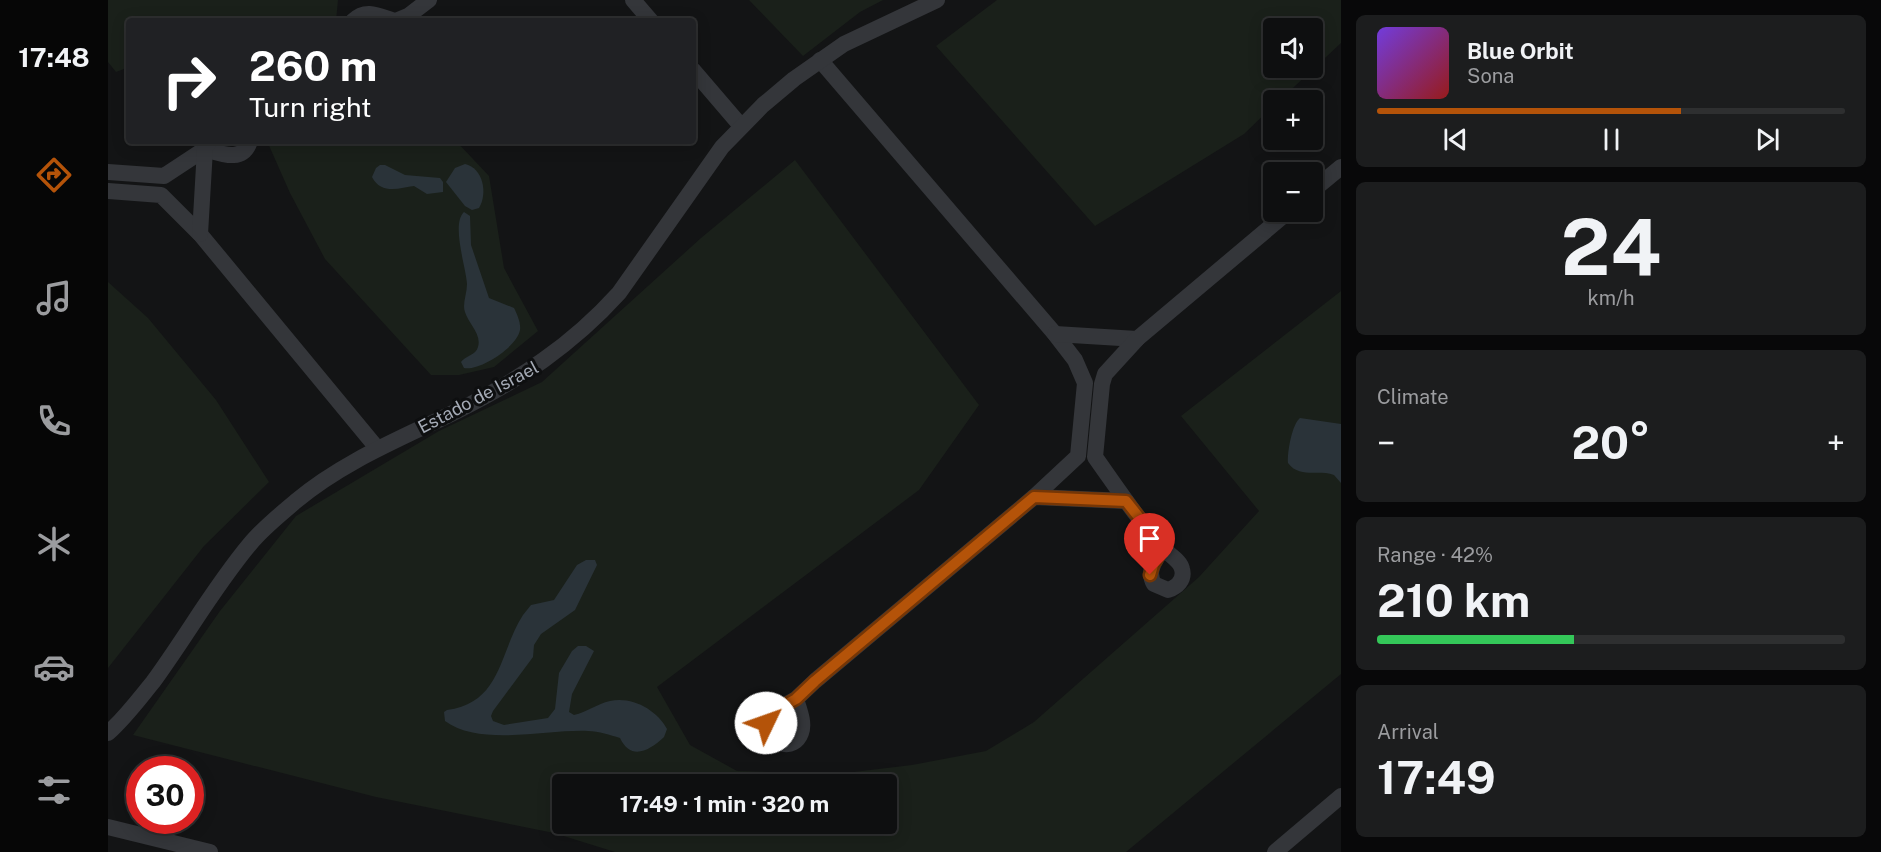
<!DOCTYPE html>
<meta charset="utf-8">
<style>
body{margin:0;font-family:"Public Sans",sans-serif;background:#1c1d1e;color:#f1f3f6;height:100vh;display:flex;flex-direction:column;font-size:22px;white-space:nowrap}
*{box-sizing:border-box;margin:0}
p{font-size:20px;color:#9b9c9f}
.icon{flex:none;width:33px;height:33px;fill:none;stroke:currentColor;stroke-width:2;stroke-linecap:round;stroke-linejoin:round}
.map{position:relative;flex:1;overflow:hidden}
.details{display:flex;flex-direction:column;gap:15px;padding:15px;background:#080809;width:540px}
.details>*{flex:none}
.hud{position:absolute;left:18px;top:18px;width:570px;height:126px;border-radius:6px;box-shadow:0 3px 15px #0003,0 0 0 2px #2e2f30;background:#202124;color:#fff;overflow:hidden}
.controls{position:absolute;left:1155px;top:18px;display:grid;gap:12px}
.controls a{display:grid;place-items:center;width:60px;height:60px;border-radius:6px;background:#0e0f10;box-shadow:0 3px 15px #0003,0 0 0 2px #2e2f30;font-size:30px}
.speed{position:absolute;left:18px;top:756px;display:flex;gap:12px;font-size:30px;font-weight:700;text-align:center}
.speed>*{display:grid;place-content:center;width:78px;height:78px;border-radius:50%;background:#0e0f10;box-shadow:0 3px 15px #0003,0 0 0 2px #2e2f30;line-height:1}
.speed .limit{border:9px solid #d22;background:#fff;color:#111}
.pin{position:absolute;display:grid;place-items:center;width:51px;height:51px;color:#fff;margin:-62px -26px;border-radius:50% 50% 50% 0;rotate:-45deg;box-shadow:0 0 6px #0007}
.pin .icon{rotate:45deg}
.me{position:absolute;width:66px;margin:-33px;rotate:48deg;stroke-linejoin:round;filter:drop-shadow(0 0 4px #0008)}
.turn{display:flex;align-items:center;gap:21px;height:126px;padding:0 24px;font-size:27px}
.turn .icon{width:78px;height:78px;stroke-width:2.5}
.turn b{display:block;font-size:42px;line-height:51px}
.big{font-size:45px;font-weight:700;line-height:1.1}
.details .widget{flex:1;display:flex;flex-direction:column;justify-content:center;gap:9px;min-width:0;padding:0 21px;border-radius:9px;background:#1c1d1e}
.details .dial{align-items:center;gap:0}
.dial b{font-size:78px;line-height:1}
.song{display:flex;align-items:center;gap:18px}
.cover{width:72px;height:72px;border-radius:9px;background:linear-gradient(135deg,hsl(260 70% 55%),hsl(0 70% 35%))}
.played{height:6px;border-radius:3px;background:linear-gradient(90deg,#b45309 65%,#2e2f30 65%)}
.keys{display:flex;justify-content:space-around;direction:ltr}
.heat{display:flex;justify-content:space-between;align-items:center;font-size:33px;direction:ltr}
.charge{height:9px;border-radius:4px;background:linear-gradient(90deg,#34c759 42%,#2e2f30 0)}
.trip{position:absolute;left:444px;top:774px;width:345px;height:60px;border-radius:6px;background:#0e0f10;box-shadow:0 3px 15px #0003,0 0 0 2px #2e2f30;font-weight:700;line-height:60px;text-align:center}
main{display:flex;flex:1;min-height:0}
.menu{display:flex;flex-direction:column;width:108px;justify-content:space-around;align-items:center;background:#060606;color:#9b9c9f}
.menu .icon{width:42px;height:42px}
.menu .on{color:#b45309}
.menu b{font-size:27px;color:#f1f3f6}
.map>svg:first-child{display:block}
.green{fill:#1a201a;fill-rule:evenodd}
.water{fill:#2a3339}
.lines{fill:none;stroke-linecap:round;stroke-linejoin:round}
.minor{stroke:#34363a;stroke-width:16}
.route-casing{stroke:#753606;stroke-width:15}
.route{stroke:#b45309;stroke-width:10}
.labels{text-anchor:middle;dominant-baseline:central;stroke-width:6;stroke-linejoin:round;paint-order:stroke}
.street-label{font-size:18px;fill:#a5abb6;stroke:#0e0f10}
</style>
<main>
<nav class="menu">
<b>17:48</b>
<svg class="icon on" aria-label="directions" viewBox="0 0 24 24"><path d="M12 3l9 9-9 9-9-9zM9 14v-3h6M13 9l2 2-2 2"/></svg>
<svg class="icon" aria-label="music" viewBox="0 0 24 24"><path d="M9 18V5l10-2v13"/><circle cx="6" cy="18" r="3"/><circle cx="16" cy="16" r="3"/></svg>
<svg class="icon" aria-label="phone" viewBox="0 0 24 24"><path d="M5 4h4l2 5-3 2q2 4 5 5l2-3 5 2v4C11 20 4 13 5 4z"/></svg>
<svg class="icon" aria-label="climate" viewBox="0 0 24 24"><path d="M12 3v18M4 7l16 10M4 17L20 7"/></svg>
<svg class="icon" aria-label="car" viewBox="0 0 24 24"><path d="M5 17H2v-5l4-1 3-4h7l3 4 3 1v5h-3M9 17h6M6 11h13"/><circle cx="7" cy="17" r="2"/><circle cx="17" cy="17" r="2"/></svg>
<svg class="icon" aria-label="filters" viewBox="0 0 24 24"><path d="M4 7h16M4 17h16"/><circle cx="9" cy="7" r="2"/><circle cx="15" cy="17" r="2"/></svg>
</nav>
<div class="map">
<svg width="1233" height="852" viewBox="0 0 1233 852">
<rect width="100%" height="100%" fill="#131415"/>
<g class="green">
<path d="M0,0h230l-2,21h-207v46l-13,5 -8,-10z"/>
<path d="M641,0h134l-23,12 -57,44z"/>
<path d="M889,0h344v43l-61,57h-6l-1,6 -29,28 -149,92 -159,-180zM1166,28h38v40h-38z"/>
<path d="M159,141h189l33,35 15,92 34,63 -44,36 -35,8h-28l-106,-116 -35,-66z"/>
<path d="M687,160l184,245 -60,85 -262,197 33,58 47,26 100,3 75,-9 74,-14 48,-29 165,-145 60,-66 -78,-95 160,-125v383l-215,178h-511l-61,-19 -178,-36 -243,-62 87,-124 76,-95 143,-85 103,-49 159,-144zM454,784h324v40h-324z"/>
<path d="M0,282l40,36 68,82 53,82 -65,64 -96,122z"/>
</g>
<g class="water">
<path d="M357,164c18,4 23,29 14,44l-7,2 -7,-4 -19,-24 9,-14z"/>
<path d="M272,165h5l20,10 35,3 3,4v10l-16,2 -13,-8c-14,2 -33,9 -42,-9l4,-9z"/>
<path d="M356,212l6,4 1,29 18,53 25,10c3,6 7,15 6,22 -3,17 -40,41 -56,38l-3,-6c4,-6 15,-7 17,-15 4,-13 -10,-24 -13,-35 -3,-8 2,-18 2,-28 -1,-17 -16,-60 -3,-72z"/>
<path d="M1192,418l41,6v59l-7,-8c-16,-6 -34,4 -46,-12 -1,-10 4,-39 12,-45z"/>
<path d="M478,560h9l2,5 -22,45 -34,24 -7,11 -1,12 -40,54 -2,5 2,5 11,4 44,-7 7,-9 4,-36 13,-22 6,-5h8l8,5 -22,43 -3,18 5,3c13,-3 23,-11 36,-14 22,-5 47,9 57,28l-3,8c-15,14 -33,24 -44,1 -10,-3 -21,-7 -32,-7 -40,-2 -108,16 -143,-10l-1,-9 3,-2c55,-7 52,-58 76,-95l8,-10 23,-5 23,-35z"/>
</g>
<g class="lines">
<g class="minor">
<path d="M525,0l18,21"/>
<path d="M245,21c13,-13 26,-5 41,0"/>
<path d="M288,21l12,-5 21,-16"/>
<path d="M712,60l235,274 20,26 10,23 -7,73 -44,41"/>
<path d="M585,70l48,56"/>
<path d="M97,149c17,5 38,14 45,-8"/>
<path d="M0,172l56,4 41,-27"/>
<path d="M0,191l53,4 39,39 177,214"/>
<path d="M1204,191l29,-24"/>
<path d="M92,234l5,-85 3,-6"/>
<path d="M947,334l82,5"/>
<path d="M1055,548c-7,12 -17,22 -9,36l14,6c9,-3 17,-10 14,-21 -2,-9 -13,-14 -19,-21 -25,-28 -46,-60 -68,-91l7,-73 3,-10 32,-35 151,-127"/>
<path d="M688,699c3,10 9,24 5,34 -7,19 -30,11 -35,-4l5,-16 25,-14 19,-18 219,-184 92,4"/>
<path d="M0,733c17,-15 31,-34 45,-51 33,-45 61,-95 97,-138 13,-16 31,-30 46,-43 48,-40 104,-62 159,-89 63,-31 117,-67 164,-119l103,-146 41,-42 31,-26 50,-35 93,-44"/>
<path d="M0,827l102,25"/>
<path d="M1167,852l66,-56"/>
</g>
</g>
<g class="lines">
<g class="route-casing">
<path id="route" d="M658,723l5,-10 25,-14 19,-18 219,-184 92,4 37,47 -10,17 -3,10"/>
</g>
<use href="#route" class="route"/>
</g>
<g class="labels">
<g class="street-label">
<text transform="translate(370 397) rotate(-28)">Estado de Israel</text>
</g>
</g>
</svg>
<div class="controls">
<a><svg class="icon" aria-label="sound" viewBox="0 0 24 24"><path d="M4 9h4l5-4v14l-5-4H4zM17 9q2 3 0 6"/></svg></a>
<a>+</a>
<a>−</a>
</div>
<div class="speed"><div class="limit">30</div></div>
<div class="pin" style="left:1042px;top:575px;background:#d93025"><svg class="icon" aria-label="arrive" viewBox="0 0 24 24"><path d="M6 21V4h12l-3 4 3 4H6"/></svg></div>
<svg class="me" style="left:658px;top:723px" viewBox="-20 -20 40 40"><circle r="19" fill="#fff"/><path d="M0-13L10 11 0 6-10 11z" fill="#b45309"/></svg>
<div class="trip">17:49 · 1 min · 320 m</div>
<div class="hud">
<div class="turn"><svg class="icon" aria-label="right" viewBox="0 0 24 24"><path d="M7 20v-9h11M14 6l5 5-5 5"/></svg><div><b>260 m</b>Turn right</div></div>
</div>
</div>
<section class="details">
<div class="widget">
<div class="song"><i class="cover"></i><div><b>Blue Orbit</b><p>Sona</p></div></div>
<div class="played"></div>
<div class="keys"><svg class="icon" aria-label="previous" viewBox="0 0 24 24"><path d="M18 5L8 12l10 7zM5 5v14"/></svg><svg class="icon" aria-label="pause" viewBox="0 0 24 24"><path d="M8 5v14M16 5v14"/></svg><svg class="icon" aria-label="next" viewBox="0 0 24 24"><path d="M6 5l10 7-10 7zM19 5v14"/></svg></div>
</div>
<div class="widget dial"><b>24</b><p>km/h</p></div>
<div class="widget"><p>Climate</p>
<div class="heat"><a>−</a><b class="big">20°</b><a>+</a></div>
</div>
<div class="widget"><p>Range · 42%</p><b class="big">210 km</b><div class="charge"></div></div>
<div class="widget"><p>Arrival</p><b class="big">17:49</b></div>
</section>
</main>
